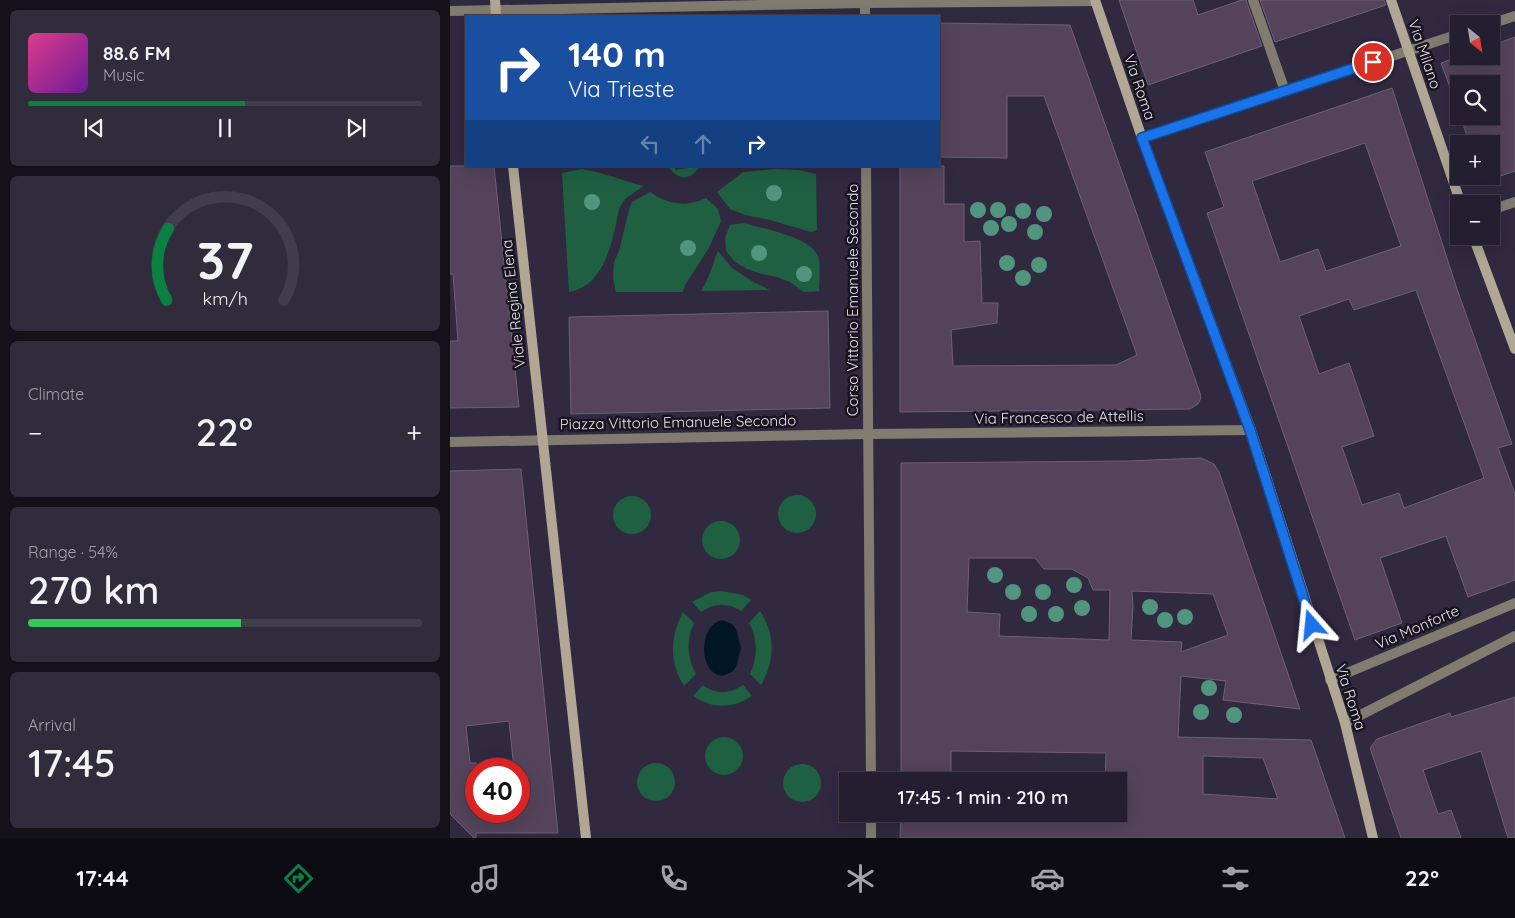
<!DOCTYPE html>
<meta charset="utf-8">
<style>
body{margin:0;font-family:Quicksand,sans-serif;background:#302c3c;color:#f1f3f6;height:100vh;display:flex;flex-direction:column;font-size:19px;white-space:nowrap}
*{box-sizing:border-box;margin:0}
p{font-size:16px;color:#a3a2ab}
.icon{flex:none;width:28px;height:28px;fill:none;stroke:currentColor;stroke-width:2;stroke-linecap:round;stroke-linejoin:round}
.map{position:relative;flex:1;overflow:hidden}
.panel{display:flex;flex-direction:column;gap:10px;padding:10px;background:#14111a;width:450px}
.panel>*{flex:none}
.hud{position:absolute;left:15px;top:15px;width:475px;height:152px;border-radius:0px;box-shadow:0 5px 20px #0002,0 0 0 1px #413d4c;background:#1a4fa0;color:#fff;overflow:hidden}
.needle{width:32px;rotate:150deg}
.buttons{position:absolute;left:1000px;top:15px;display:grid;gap:10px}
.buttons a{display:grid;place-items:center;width:50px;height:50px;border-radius:0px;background:#241f30;box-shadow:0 5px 20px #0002,0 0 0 1px #413d4c;font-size:25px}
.speed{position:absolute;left:15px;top:758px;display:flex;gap:10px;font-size:25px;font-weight:700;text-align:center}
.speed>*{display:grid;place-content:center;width:65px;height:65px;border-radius:50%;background:#241f30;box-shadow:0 5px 20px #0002,0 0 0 1px #413d4c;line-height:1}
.speed .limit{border:8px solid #d22;background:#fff;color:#111}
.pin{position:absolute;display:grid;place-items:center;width:42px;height:42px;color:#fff;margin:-21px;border:2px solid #fff;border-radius:50%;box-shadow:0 1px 5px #0007}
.me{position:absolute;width:55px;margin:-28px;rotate:342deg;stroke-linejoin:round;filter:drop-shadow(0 0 4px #0008)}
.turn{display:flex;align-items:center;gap:18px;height:105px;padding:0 20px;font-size:22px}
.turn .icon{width:65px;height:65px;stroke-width:2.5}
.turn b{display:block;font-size:35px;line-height:42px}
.lanes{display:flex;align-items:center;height:48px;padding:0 20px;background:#0003;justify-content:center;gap:25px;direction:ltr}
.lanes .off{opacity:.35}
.big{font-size:38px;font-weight:600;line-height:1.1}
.panel .tile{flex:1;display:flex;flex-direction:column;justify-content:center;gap:8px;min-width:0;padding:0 18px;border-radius:8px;background:#302c3c}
.panel .dial{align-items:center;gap:0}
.dial svg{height:130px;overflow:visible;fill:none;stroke:#413d4c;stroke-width:7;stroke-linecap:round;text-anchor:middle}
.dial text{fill:#f1f3f6;stroke:none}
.song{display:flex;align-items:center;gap:15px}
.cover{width:60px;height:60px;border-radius:8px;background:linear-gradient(135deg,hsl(330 70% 55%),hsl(280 70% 35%))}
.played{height:5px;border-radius:2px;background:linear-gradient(90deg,#0b8043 55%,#413d4c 55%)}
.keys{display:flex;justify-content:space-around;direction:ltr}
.heat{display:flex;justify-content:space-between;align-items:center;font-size:28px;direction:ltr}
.charge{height:8px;border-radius:4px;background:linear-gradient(90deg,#34c759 54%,#413d4c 0)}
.trip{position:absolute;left:389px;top:772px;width:288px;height:50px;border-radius:0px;background:#241f30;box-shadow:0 5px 20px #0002,0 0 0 1px #413d4c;font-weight:600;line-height:50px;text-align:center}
.tab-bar{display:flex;height:80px;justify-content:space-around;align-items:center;background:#0e0c13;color:#a3a2ab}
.tab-bar .icon{width:35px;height:35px}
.tab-bar .current{color:#0b8043}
.tab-bar b{font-size:22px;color:#f1f3f6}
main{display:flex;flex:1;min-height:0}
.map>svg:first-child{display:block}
.green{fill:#1f6043}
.water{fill:#001826}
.building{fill:#54435a;stroke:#705f77;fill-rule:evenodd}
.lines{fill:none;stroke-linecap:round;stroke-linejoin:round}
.lane{stroke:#817c6f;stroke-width:10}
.street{stroke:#817c6f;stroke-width:10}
.secondary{stroke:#b0a894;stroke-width:10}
.tree{fill:#52957f}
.route-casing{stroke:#114b97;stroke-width:12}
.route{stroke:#1a73e8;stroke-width:9}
.labels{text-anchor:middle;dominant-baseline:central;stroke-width:5;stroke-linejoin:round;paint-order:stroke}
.street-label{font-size:15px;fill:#e5e0f0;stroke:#17141e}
</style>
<main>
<section class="panel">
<div class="tile">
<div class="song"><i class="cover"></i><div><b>88.6 FM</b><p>Music</p></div></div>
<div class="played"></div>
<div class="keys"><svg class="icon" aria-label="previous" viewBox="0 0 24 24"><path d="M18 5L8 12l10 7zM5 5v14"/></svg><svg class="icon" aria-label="pause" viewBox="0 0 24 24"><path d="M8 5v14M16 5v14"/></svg><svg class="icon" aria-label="next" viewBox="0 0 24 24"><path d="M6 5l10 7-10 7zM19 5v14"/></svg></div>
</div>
<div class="tile dial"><svg viewBox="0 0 100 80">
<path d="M14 69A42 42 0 1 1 86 69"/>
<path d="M14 69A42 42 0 0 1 15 25" stroke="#0b8043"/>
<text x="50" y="56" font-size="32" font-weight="700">37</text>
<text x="50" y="72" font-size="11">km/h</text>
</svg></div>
<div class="tile"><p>Climate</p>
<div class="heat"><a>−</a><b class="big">22°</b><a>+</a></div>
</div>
<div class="tile"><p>Range · 54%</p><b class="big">270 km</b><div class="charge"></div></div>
<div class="tile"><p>Arrival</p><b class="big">17:45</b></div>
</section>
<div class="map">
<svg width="1065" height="838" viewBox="0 0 1065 838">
<rect width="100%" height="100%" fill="#302940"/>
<g class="green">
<path d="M218,166h7v4l25,-4c-10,16 -23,14 -32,0z"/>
<path d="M132,169c21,3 41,12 62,17 -7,5 -16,9 -21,16 -5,6 -5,15 -7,22 -6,28 -16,63 -47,68l-7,-119z"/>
<path d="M325,169l24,1 17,4 1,56 -6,2 -41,-12 -25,-5 -15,-6 -13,-17 26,-20z"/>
<path d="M200,192c17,12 37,16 56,6l12,11 3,12 -12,27 -24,37 -2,7h-67l-3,-14 1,-16 5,-11 10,-41 3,-8z"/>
<path d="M293,223c18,5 68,14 75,33 3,9 1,25 1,35l-15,1 -14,-10 -13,-5 -15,-3 -15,-5 -12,-7 -9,-11 -1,-13 5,-13z"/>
<path d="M268,251l14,17 20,13 18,9 -69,1c8,-12 11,-26 17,-40z"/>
<circle cx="347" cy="514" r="19"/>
<circle cx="182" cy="515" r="19"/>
<circle cx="271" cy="540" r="19"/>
<path d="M272,591l21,4 8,5 -10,11c-14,-9 -27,-8 -40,1l-9,-10 19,-10z"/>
<path d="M310,611c16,24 15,49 1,74l-11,-11c8,-17 8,-35 -1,-51z"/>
<path d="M233,612l11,11c-8,17 -7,34 2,51l-12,12c-15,-25 -14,-49 -1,-74z"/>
<path d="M253,685c13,10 27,9 40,0l9,11c-20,13 -39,13 -59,0z"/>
<circle cx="274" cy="756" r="19"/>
<circle cx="206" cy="782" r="19"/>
<circle cx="352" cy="783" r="19"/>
</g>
<path class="water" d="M272,620l10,4 4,5 5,19 -5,19 -4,5 -10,4c-24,-3 -24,-51 0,-56z"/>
<g class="building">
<path d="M669,0h74l5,15 44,-15h4l16,46 -114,39z"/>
<path d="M810,0h124l2,5 -111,37z"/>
<path d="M489,23l131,2 130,368 1,5 -3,6 -8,5 -290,3v-246h44v38h20v38l16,-1 2,62h16l-1,20 -46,7 2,36 163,-1 21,-10 -93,-259h-37v62l-68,-1z"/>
<path d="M1065,37v134l-32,11 -2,-6h10v-32h-21l-10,-28h31v-32h-32v28l-18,-49 19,-7h31v-10z"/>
<path d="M942,88l65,201 55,155 -14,4 17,46v86l-47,17 -22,-61 -66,22 22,65 -47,17 -148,-427 17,-6 -19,-55zM915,143l36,103 -75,25 -8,-22 -38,13 -28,-81zM966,290l68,188 -80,30 -5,-15 -37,12 -20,-58 32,-11 -25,-73 -30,11 -20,-58 50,-17 5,11z"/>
<path d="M0,166h44l25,241 -69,1v-67h8l-5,-67h-3z"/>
<path d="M378,311l2,97 -259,6 -2,-97z"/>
<path d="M751,458l13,6 5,8 81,237 -77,-9 3,-19 -45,-5 -3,61 133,3 34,98h-445l1,-24h217v-33h-13l1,-28 -155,-2v30h-50v-318l227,-2zM519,558h66l9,11h28l16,9 5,12h17l-1,50 -110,-4 1,-22 -33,-2zM682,591l81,3 15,41 -47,17 1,-10 -51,-2 2,-35zM753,756l60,2 15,41 -75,-5z"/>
<path d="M71,469l37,364h-82v5h-2l-24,-24v-343zM59,721l5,48h5v42h-43v-48h-6l-4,-37z"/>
<path d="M1065,697v141h-7l-27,-87 -58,19 15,44 13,-4 10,28h-60l-31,-90 7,-9 73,-26 1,4z"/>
</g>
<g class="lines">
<path class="lane" d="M803,0l32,91"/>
<g class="street">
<path d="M415,0v16"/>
<path d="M0,11l415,-8 230,-2"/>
<path d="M1040,24l25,-8"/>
<path d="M692,138l317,-104"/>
<path d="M416,166l5,615"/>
<path d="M1041,210l24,-8"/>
<path d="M0,442l418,-8 383,-4"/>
<path d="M880,680l185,-77"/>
<path d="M895,723l170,-87"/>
<path d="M421,814v24"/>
</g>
<g class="secondary">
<path d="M45,0l1,16"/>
<path d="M645,0l47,138 109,292 94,293 28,115"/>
<path d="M941,0l70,204"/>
<path d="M63,166l73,672"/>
<path d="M1023,236l42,113"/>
</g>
</g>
<g class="tree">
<circle cx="324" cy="193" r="8"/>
<circle cx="142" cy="202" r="8"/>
<circle cx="528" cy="210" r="8"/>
<circle cx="548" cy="210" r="8"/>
<circle cx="573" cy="211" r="8"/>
<circle cx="594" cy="214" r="8"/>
<circle cx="559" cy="224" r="8"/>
<circle cx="541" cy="228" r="8"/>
<circle cx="585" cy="232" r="8"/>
<circle cx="238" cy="248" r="8"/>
<circle cx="309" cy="253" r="8"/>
<circle cx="557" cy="263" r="8"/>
<circle cx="589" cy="265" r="8"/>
<circle cx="354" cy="274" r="8"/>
<circle cx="573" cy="278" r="8"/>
<circle cx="545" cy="575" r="8"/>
<circle cx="624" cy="585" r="8"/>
<circle cx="563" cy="592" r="8"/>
<circle cx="593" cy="592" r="8"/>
<circle cx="700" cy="607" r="8"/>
<circle cx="632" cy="608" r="8"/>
<circle cx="579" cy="614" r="8"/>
<circle cx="606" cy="614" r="8"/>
<circle cx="735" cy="617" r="8"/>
<circle cx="715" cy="620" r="8"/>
<circle cx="759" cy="688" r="8"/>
<circle cx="751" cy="712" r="8"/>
<circle cx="784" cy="715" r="8"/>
</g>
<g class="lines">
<g class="route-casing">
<path id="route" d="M862,625l-62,-195 -108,-292 231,-76"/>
</g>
<use href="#route" class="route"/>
</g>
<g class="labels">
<g class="street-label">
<text transform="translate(975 54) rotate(71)">Via Milano</text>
<text transform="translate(690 87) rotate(71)">Via Roma</text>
<text transform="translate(402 300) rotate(-90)">Corso Vittorio Emanuele Secondo</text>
<text transform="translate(63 304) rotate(-96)">Viale Regina Elena</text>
<text transform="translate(609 417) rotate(-1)">Via Francesco de Attellis</text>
<text transform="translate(228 422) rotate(-1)">Piazza Vittorio Emanuele Secondo</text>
<text transform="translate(967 627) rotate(-23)">Via Monforte</text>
<text transform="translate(901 697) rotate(72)">Via Roma</text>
</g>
</g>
</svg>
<div class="buttons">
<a><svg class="needle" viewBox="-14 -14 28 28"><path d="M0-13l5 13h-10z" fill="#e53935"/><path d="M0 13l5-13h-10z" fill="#a3a2ab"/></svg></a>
<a><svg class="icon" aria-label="search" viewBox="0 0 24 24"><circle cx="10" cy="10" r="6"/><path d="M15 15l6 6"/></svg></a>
<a>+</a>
<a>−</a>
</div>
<div class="speed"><div class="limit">40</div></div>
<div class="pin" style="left:923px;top:62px;background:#d93025"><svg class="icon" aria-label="arrive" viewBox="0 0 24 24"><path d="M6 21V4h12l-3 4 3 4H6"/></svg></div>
<svg class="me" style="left:862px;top:625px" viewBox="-20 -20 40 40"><path d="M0-17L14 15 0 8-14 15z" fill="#1a73e8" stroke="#fff" stroke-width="4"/></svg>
<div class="trip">17:45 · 1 min · 210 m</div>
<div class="hud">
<div class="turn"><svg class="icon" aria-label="right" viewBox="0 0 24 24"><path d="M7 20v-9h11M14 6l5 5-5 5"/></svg><div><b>140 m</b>Via Trieste</div></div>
<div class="lanes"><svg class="icon off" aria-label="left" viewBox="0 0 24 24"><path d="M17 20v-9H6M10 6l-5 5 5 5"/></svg><svg class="icon off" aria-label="ahead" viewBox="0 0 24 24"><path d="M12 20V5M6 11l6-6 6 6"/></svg><svg class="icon" aria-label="right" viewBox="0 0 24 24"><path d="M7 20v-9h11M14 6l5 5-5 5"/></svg></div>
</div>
</div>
</main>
<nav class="tab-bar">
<b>17:44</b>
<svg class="icon current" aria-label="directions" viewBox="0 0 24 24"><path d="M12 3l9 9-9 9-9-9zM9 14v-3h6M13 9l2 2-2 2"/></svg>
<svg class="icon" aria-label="music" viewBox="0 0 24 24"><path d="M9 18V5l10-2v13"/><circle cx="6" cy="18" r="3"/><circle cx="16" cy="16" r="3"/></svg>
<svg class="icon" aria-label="phone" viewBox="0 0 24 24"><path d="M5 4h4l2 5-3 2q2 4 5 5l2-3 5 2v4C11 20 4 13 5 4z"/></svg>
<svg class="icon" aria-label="climate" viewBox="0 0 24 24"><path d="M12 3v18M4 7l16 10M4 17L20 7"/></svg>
<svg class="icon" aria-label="car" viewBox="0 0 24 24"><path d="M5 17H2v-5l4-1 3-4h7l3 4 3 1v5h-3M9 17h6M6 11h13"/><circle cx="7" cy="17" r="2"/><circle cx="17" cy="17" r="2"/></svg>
<svg class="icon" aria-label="filters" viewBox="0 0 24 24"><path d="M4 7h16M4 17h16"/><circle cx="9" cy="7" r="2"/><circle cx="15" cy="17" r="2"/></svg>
<b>22°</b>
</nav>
